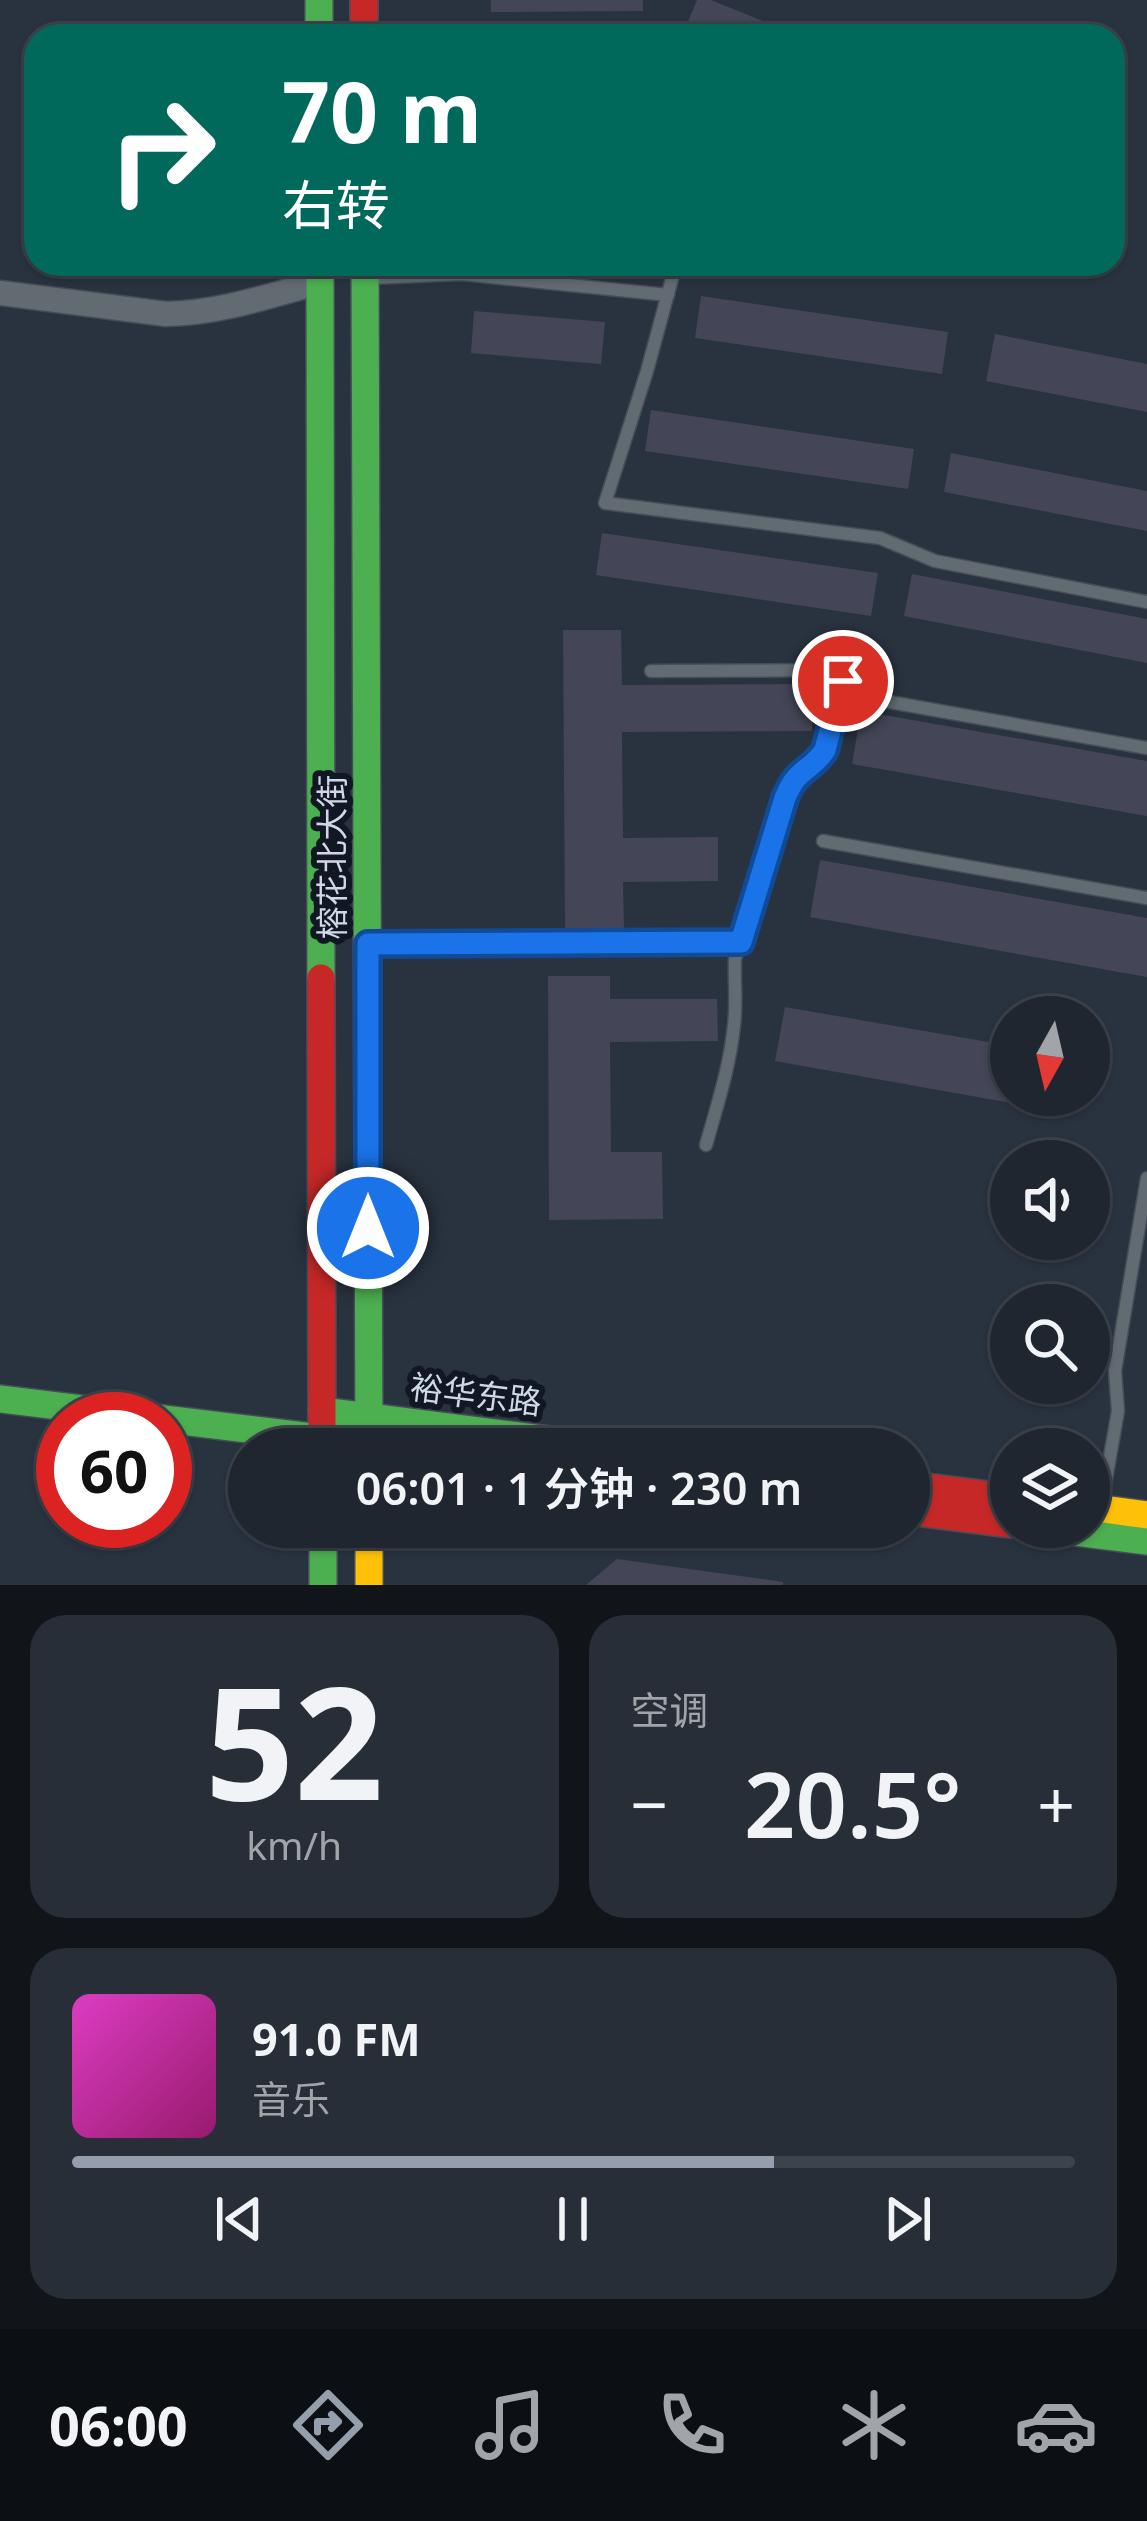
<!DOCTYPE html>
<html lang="zh">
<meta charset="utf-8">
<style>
body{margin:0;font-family:"Noto Sans","Noto Sans SC",sans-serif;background:#272e37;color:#f1f3f6;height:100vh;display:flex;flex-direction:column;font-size:45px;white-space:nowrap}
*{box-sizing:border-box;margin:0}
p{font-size:39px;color:#a1a5aa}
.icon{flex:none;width:66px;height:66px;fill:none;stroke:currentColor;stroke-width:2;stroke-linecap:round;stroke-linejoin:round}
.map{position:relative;height:1585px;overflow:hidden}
.drawer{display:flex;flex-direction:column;gap:30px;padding:30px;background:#11151a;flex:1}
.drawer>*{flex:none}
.top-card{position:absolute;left:24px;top:24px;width:1101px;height:252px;border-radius:36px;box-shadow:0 3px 9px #0004,0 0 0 3px #3c434b;background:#00695c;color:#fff;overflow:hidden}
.needle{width:78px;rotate:188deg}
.fabs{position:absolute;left:990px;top:996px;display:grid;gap:24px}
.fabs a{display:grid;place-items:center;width:120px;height:120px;border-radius:50%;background:#1f262f;box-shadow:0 3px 9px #0004,0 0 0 3px #3c434b;font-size:60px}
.speed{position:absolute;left:36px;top:1392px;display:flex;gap:24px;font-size:60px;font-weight:700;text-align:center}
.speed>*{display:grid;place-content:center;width:156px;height:156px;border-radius:50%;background:#1f262f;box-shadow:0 3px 9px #0004,0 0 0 3px #3c434b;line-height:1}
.speed .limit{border:18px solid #d22;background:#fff;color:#111}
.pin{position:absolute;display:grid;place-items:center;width:102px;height:102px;color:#fff;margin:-51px;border:6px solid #fff;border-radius:50%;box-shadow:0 3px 12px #0007}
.me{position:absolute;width:132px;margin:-66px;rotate:0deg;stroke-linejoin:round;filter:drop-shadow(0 0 9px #0008)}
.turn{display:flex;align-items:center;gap:42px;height:252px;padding:0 60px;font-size:54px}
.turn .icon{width:156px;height:156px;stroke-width:2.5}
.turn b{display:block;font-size:84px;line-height:102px}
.big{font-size:90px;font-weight:600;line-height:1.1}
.drawer .card{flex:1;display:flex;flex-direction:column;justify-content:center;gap:18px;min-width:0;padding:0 42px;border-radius:36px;background:#272e37}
.drawer .dial{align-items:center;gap:0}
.dial b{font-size:156px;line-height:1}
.song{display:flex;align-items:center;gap:36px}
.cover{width:144px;height:144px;border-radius:18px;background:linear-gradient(135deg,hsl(310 70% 55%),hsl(320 70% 35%))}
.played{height:12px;border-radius:6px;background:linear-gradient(90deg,#949eac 70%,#3c434b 70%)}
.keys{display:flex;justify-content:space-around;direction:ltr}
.heat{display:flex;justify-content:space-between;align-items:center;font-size:66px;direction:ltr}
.drawer .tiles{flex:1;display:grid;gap:30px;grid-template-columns:1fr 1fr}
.card:last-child{grid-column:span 2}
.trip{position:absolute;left:228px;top:1428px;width:702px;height:120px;border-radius:60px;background:#1f262f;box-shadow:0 3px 9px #0004,0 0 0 3px #3c434b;font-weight:600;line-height:120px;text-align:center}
.dock{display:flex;height:192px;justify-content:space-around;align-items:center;background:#0c0f13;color:#a1a5aa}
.dock .icon{width:84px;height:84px}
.dock .active{color:#949eac}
.dock b{font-size:54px;color:#f1f3f6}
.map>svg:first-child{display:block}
.building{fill:#444657}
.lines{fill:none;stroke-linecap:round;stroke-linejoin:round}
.lane-casing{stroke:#454d58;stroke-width:15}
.street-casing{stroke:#454d58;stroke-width:27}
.fast-casing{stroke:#454d58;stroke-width:30}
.slow-casing{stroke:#454d58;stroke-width:30}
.jam-casing{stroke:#454d58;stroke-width:30}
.lane{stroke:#616b71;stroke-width:12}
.street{stroke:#616b71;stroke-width:24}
.fast{stroke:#4caf50;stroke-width:27}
.slow{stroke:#ffc107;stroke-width:27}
.jam{stroke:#c62828;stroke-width:27}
.route-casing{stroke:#114b97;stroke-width:30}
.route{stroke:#1a73e8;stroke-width:21}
.labels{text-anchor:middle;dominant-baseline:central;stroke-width:12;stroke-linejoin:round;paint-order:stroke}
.street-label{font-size:33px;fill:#ced8e7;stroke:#111823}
</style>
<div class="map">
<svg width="1147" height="1585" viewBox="0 0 1147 1585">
<rect width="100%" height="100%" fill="#29323f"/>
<g class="building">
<path d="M491,0h152v11l-152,1z"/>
<path d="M697,0h14l89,36h-118z"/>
<path d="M701,296l247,36 -6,42 -247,-36z"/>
<path d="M474,311l131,11 -4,42 -130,-11z"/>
<path d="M995,334l152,30v48l-161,-31z"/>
<path d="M651,410l263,39 -6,40 -263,-38z"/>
<path d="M951,453l196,38v40l-203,-39z"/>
<path d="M602,533l276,40 -7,43 -275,-41z"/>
<path d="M912,574l235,45v44l-243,-47z"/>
<path d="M563,630h58l1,55 190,-1v47l-190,1 1,106 95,-1v44l-95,1 1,46h-59z"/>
<path d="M861,711l286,50v55l-295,-52z"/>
<path d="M820,860l327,58v59l-337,-60z"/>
<path d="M548,976h62v23h107l1,42 -108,1 1,110h51l1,67 -114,1z"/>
<path d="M785,1007l226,39v49h19l-2,11 -253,-45z"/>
<path d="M617,1559l166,23v3h-197z"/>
</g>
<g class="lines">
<g class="lane-casing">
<g id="lane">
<path d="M676,264l-29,107 -42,132 275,35 55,23 212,41"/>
<path d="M370,278l92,-4 206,21"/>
<path d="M651,671l181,-1 11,11 -18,69c-16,23 -27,16 -40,48l-50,161c-1,22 2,44 -1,66 -4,41 -17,81 -28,120"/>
<path d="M873,699l274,49"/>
<path d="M823,841l324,57"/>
<path d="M370,944l371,-2"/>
<path d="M1101,1508l17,-97 -3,-40 32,-193"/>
</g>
</g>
<g class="street-casing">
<path id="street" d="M0,293l166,21c53,-1 103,-18 154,-32"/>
</g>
<g class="fast-casing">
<g id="fast">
<path d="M319,0v36"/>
<path d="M320,264l1,714"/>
<path d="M365,264l4,1185"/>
<path d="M0,1399l412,50"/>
<path d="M322,1411l300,38"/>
<path d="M323,1527v58"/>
<path d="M1035,1527l112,14"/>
</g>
</g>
<g class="slow-casing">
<g id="slow">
<path d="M1089,1507l58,8"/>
<path d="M369,1527v58"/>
</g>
</g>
<g class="jam-casing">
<g id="jam">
<path d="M364,0v36"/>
<path d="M321,978l1,471"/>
<path d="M909,1485l102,13"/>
<path d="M909,1511l102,13"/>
</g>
</g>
<use href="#lane" class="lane"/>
<use href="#street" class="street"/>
<use href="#fast" class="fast"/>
<use href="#slow" class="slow"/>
<use href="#jam" class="jam"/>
</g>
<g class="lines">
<g class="route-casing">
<path id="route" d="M368,1228v-284l373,-2 44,-144c13,-32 25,-25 40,-48l18,-69"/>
</g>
<use href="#route" class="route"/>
</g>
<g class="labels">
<g class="street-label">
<text transform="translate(331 857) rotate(-90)">榕花北大街</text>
<text transform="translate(476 1394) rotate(7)">裕华东路</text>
</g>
</g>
</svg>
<div class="fabs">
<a><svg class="needle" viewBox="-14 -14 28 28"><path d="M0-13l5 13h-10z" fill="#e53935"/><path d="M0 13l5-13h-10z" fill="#a1a5aa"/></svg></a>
<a><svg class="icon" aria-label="sound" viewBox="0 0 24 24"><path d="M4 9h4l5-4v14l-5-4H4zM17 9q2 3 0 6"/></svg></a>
<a><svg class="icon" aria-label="search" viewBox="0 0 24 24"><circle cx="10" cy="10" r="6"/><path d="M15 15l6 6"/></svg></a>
<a><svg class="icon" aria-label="layers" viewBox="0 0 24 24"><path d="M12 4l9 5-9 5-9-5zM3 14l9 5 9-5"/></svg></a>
</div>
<div class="speed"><div class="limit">60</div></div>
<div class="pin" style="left:843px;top:681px;background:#d93025"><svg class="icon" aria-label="arrive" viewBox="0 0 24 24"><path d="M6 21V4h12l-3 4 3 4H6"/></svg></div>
<svg class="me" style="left:368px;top:1228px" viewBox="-20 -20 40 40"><circle r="17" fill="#1a73e8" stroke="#fff" stroke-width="3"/><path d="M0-11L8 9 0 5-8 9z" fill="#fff"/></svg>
<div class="trip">06:01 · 1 分钟 · 230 m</div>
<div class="top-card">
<div class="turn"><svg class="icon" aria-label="right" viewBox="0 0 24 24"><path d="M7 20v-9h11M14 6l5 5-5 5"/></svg><div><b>70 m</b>右转</div></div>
</div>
</div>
<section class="drawer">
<div class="tiles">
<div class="card dial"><b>52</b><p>km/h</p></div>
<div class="card"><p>空调</p>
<div class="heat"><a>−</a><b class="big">20.5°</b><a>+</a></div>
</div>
<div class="card">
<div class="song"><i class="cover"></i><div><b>91.0 FM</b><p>音乐</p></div></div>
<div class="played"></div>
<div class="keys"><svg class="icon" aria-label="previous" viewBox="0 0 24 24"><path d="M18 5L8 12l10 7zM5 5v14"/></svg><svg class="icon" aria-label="pause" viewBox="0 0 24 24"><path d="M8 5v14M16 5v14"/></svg><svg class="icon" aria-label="next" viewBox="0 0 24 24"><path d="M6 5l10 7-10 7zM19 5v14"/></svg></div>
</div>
</div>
</section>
<nav class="dock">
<b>06:00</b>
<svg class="icon active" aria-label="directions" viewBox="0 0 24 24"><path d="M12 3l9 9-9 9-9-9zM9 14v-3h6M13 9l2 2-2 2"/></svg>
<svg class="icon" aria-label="music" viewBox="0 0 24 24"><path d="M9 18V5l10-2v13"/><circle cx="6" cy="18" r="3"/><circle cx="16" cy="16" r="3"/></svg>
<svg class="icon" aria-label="phone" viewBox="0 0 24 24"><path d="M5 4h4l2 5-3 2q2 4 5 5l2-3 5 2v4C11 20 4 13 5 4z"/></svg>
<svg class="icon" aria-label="climate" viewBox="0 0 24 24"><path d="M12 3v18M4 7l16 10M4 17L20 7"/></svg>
<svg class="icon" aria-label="car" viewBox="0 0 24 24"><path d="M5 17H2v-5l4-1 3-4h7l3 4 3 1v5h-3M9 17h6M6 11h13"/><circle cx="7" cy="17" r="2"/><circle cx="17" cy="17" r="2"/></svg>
</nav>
